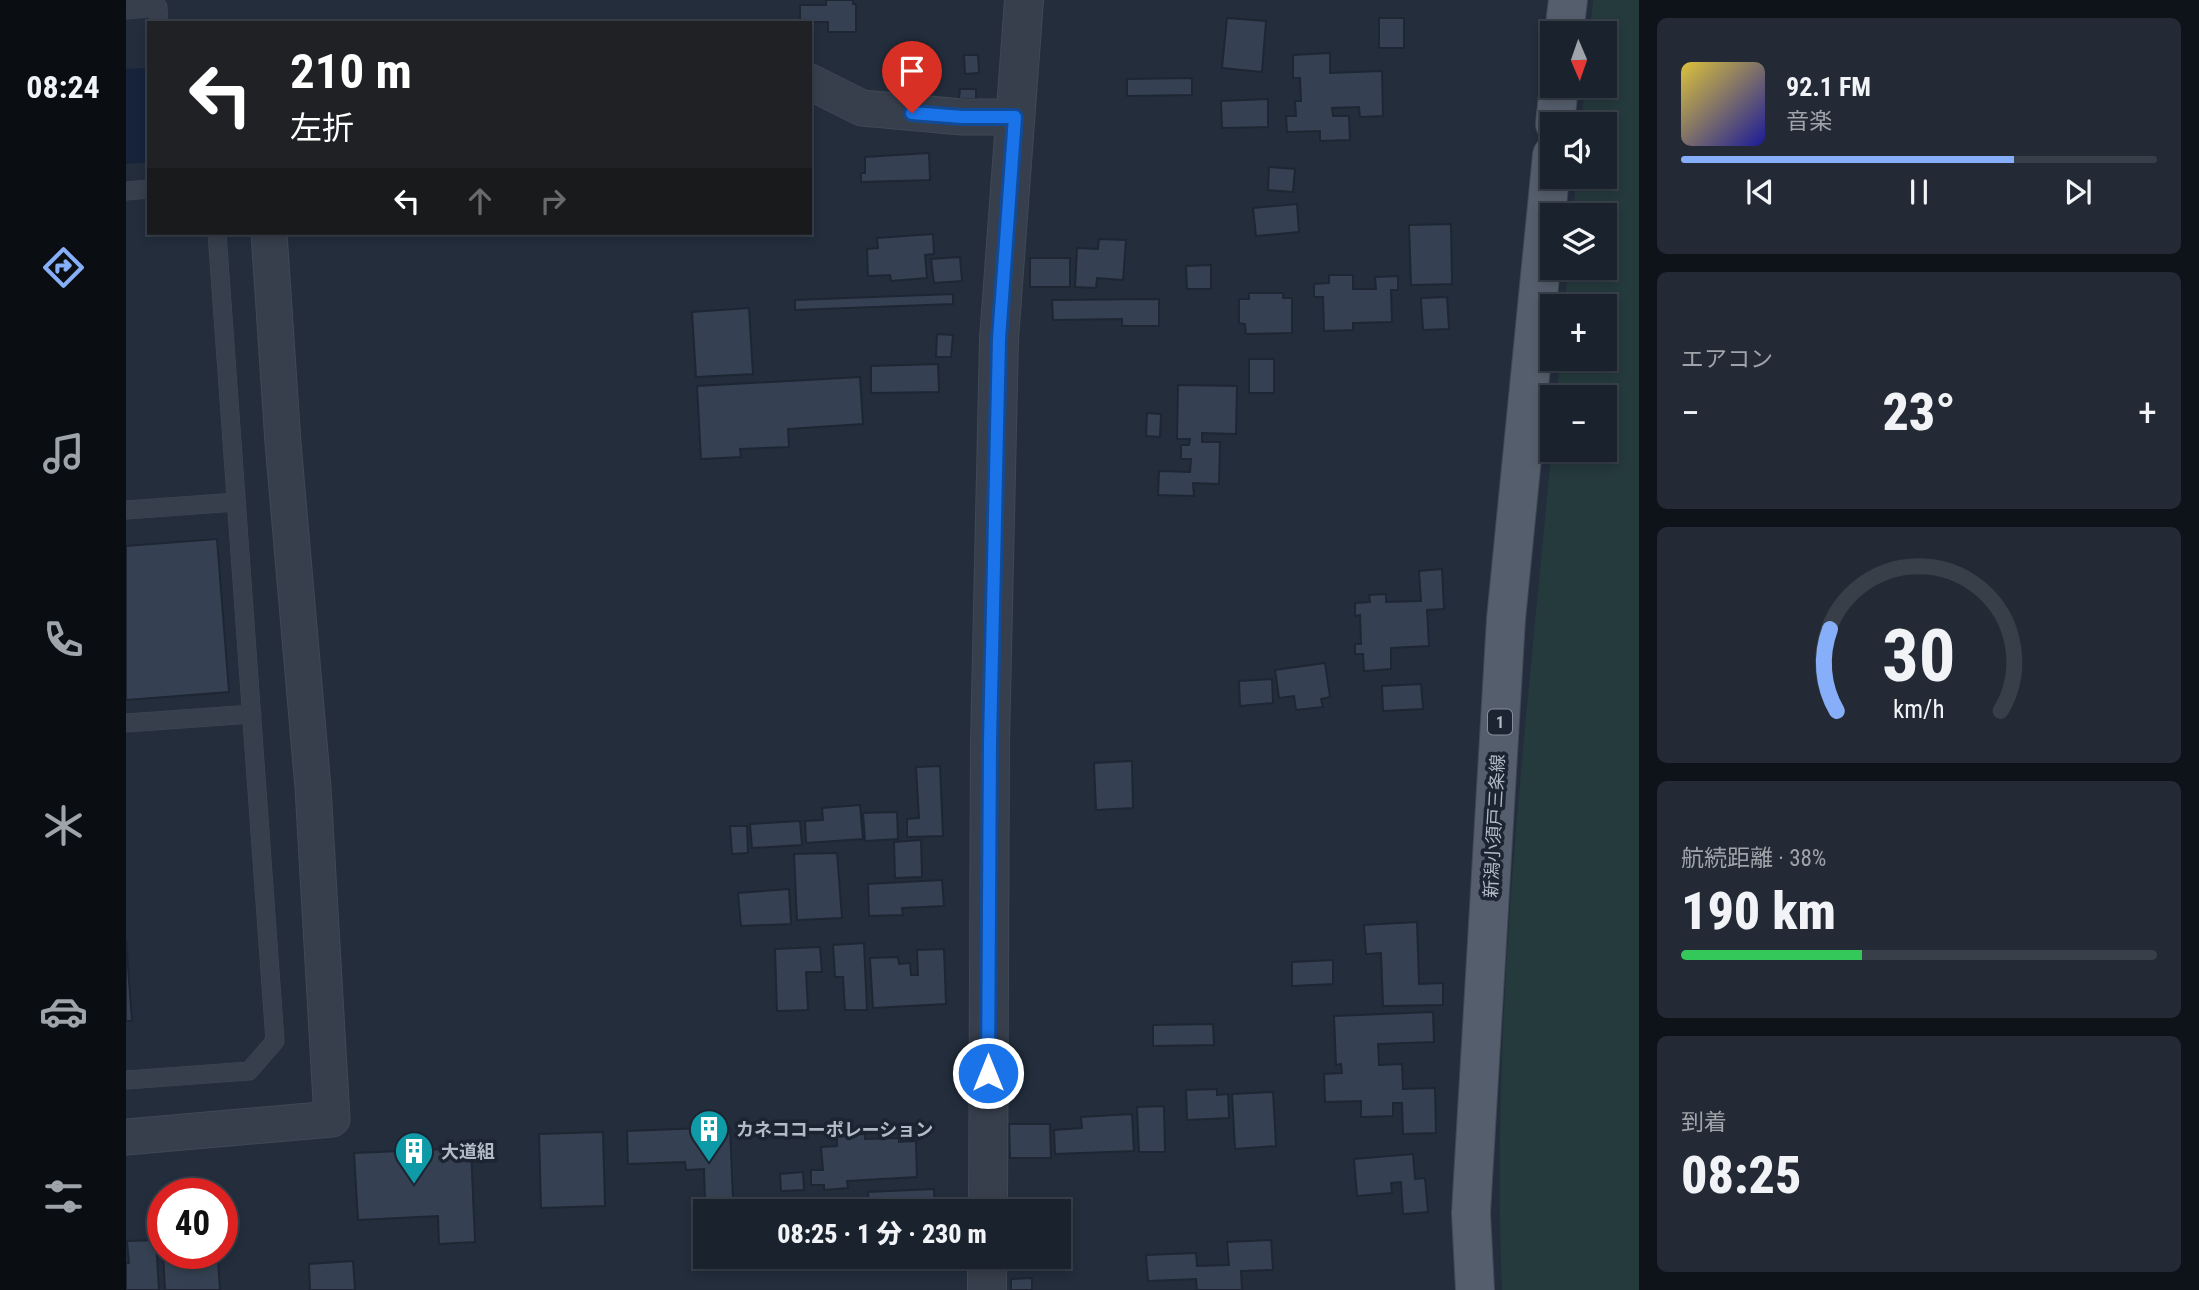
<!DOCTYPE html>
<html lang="ja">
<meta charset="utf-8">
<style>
body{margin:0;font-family:"Roboto Condensed","Noto Sans JP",sans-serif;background:#232a35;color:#f1f3f6;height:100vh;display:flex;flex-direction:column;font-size:26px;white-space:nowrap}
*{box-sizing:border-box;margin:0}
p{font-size:23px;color:#9fa4aa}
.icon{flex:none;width:38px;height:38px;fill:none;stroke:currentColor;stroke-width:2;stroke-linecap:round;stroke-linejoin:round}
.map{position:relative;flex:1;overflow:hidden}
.side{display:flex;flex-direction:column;gap:18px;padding:18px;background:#0e1319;width:560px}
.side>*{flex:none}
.hud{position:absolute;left:21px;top:21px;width:665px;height:214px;border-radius:0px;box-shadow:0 4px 10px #0003,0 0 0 2px #383f49;background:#202124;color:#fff;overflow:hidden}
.needle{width:46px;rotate:178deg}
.fabs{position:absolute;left:1414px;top:21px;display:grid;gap:14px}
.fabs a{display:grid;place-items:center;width:77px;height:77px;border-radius:0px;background:#1a222d;box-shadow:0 4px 10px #0003,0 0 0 2px #383f49;font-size:35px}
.speed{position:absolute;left:21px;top:1178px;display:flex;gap:14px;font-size:35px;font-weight:700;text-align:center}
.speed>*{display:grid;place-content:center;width:91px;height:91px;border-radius:50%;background:#1a222d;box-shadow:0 4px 10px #0003,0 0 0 2px #383f49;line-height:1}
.speed .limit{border:10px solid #d22;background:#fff;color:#111}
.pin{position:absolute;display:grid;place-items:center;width:60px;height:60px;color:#fff;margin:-72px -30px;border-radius:50% 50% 50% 0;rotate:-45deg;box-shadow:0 0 7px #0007}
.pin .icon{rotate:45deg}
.me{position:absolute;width:77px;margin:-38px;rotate:0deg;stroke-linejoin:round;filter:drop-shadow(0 0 5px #0008)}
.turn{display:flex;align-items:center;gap:24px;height:147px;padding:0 28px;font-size:32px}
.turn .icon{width:91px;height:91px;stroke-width:2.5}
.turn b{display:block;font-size:49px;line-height:60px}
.lanes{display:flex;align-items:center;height:66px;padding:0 28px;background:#0003;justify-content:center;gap:35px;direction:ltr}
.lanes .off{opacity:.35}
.big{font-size:52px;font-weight:800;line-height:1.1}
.side .widget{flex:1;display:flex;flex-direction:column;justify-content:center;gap:10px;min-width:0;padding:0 24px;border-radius:10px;background:#232a35}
.side .dial{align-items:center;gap:0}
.dial svg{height:182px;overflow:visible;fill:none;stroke:#383f49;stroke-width:7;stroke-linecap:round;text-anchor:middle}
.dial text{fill:#f1f3f6;stroke:none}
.song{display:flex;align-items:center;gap:21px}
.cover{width:84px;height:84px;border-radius:10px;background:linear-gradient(135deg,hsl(50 70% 55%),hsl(240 70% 35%))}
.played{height:7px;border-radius:4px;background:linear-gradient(90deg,#87aef8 70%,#383f49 70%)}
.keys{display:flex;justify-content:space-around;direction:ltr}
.heat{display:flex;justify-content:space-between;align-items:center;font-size:38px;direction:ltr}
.charge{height:10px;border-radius:5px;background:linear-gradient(90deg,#34c759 38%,#383f49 0)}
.trip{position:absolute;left:567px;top:1199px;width:378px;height:70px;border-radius:0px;background:#1a222d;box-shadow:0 4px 10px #0003,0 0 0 2px #383f49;font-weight:800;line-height:70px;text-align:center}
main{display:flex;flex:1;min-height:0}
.menu{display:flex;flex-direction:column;width:126px;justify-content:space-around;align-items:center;background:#0a0e12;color:#9fa4aa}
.menu .icon{width:49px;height:49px}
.menu .active{color:#87aef8}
.menu b{font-size:32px;color:#f1f3f6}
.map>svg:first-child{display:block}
.green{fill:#253a3d}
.water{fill:#16233a}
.building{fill:#354152;stroke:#1e2633;stroke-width:2}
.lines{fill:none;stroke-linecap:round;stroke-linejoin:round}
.service-casing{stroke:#404855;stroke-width:19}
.minor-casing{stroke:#404855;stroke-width:37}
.tertiary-casing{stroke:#404855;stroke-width:40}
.primary-casing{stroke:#404855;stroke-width:40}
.service{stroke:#373f4c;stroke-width:18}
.minor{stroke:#373f4c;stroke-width:35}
.tertiary{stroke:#373f4c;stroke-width:38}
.primary{stroke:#555e6c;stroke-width:38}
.route-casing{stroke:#114b97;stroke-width:18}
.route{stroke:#1a73e8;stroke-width:12}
.labels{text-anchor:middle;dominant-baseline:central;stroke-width:7;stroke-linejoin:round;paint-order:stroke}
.shield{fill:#1c2431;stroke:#858d9b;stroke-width:2}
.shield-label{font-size:16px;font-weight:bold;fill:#b2bac8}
.street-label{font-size:18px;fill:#b2bac8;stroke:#1c2431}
.poi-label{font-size:18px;font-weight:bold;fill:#b2bac8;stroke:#1c2431;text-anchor:start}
</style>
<main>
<nav class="menu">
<b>08:24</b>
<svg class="icon active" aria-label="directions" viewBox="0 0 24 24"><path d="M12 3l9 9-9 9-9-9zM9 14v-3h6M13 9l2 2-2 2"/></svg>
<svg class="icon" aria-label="music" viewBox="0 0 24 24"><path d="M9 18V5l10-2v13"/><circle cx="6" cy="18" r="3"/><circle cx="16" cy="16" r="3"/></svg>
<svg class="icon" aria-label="phone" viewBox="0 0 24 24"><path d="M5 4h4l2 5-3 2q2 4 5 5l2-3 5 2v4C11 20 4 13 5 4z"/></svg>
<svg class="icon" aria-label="climate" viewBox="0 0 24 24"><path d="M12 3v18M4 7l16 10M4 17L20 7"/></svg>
<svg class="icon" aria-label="car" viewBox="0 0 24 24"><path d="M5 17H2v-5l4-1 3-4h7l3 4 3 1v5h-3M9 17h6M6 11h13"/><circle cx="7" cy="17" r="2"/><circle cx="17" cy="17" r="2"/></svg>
<svg class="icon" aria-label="filters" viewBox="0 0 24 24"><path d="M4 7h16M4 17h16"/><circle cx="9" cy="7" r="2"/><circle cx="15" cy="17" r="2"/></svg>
</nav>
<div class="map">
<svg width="1513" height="1290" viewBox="0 0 1513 1290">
<rect width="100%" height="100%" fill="#232d3c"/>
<path class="green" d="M1467,0h46v1290h-137c-12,-283 25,-566 50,-848v8h53v-53h-49l4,-38h45v-53h-40l3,-38h37v-53h-32l3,-38h29v-53h-24l4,-38h20v-53h-15z"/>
<path class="water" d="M23,68v94l-23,2v-95z"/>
<g class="building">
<path d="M700,0h27v4h3v28h-28v-10h-28v-17h26z"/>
<path d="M1101,18l39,3 -4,51 -40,-4z"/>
<rect x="1253" y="18" width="25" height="30"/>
<path d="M1204,53v20l52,-2 1,45 -23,1 -1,-10 -27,1 1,8h16l1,24 -30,1v-10l-33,1 -1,-16h10l-1,-15h6l-1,-23h-7v-23z"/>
<path d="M838,55h14l1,18 -14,1z"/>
<path d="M1066,78v17l-65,1v-17z"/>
<path d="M834,89h16v10h-17z"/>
<path d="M1142,99v28l-46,1 -1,-27z"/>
<path d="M803,153l1,27 -69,2v-9h4v-16z"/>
<path d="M1143,167l26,2 -2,23 -25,-2z"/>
<path d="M1171,204l2,28 -43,4 -3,-28z"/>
<path d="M1325,224l1,60 -41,1 -2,-60z"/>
<path d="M807,234l1,20 -9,1 2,23 -36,3 -1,-6 -22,1 -1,-27 11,-1 -1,-10z"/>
<path d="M973,239l27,1 -3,40 -26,-2 -1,10 -21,-1 2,-39 21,1z"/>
<path d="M834,257l2,24 -28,2 -3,-24z"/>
<rect x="904" y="258" width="40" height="29"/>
<path d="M1085,265v24h-24l-1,-23z"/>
<path d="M1203,275h24v14h23l-1,-12 23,-1v14h-7l1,32 -39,1v7l-29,1 -1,-34h-9v-13l15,-1z"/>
<path d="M1123,293h34v5h9v35l-46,1 -1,-10 -6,-1v-24h10z"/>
<path d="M827,294v10l-158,6v-10z"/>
<path d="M1321,297l2,32 -26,1 -2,-32z"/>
<path d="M1033,299v27h-37v-7l-69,1 -1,-20z"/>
<path d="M623,308l4,66 -57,3 -4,-65z"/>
<path d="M811,334l16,1 -2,22h-15z"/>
<rect x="1123" y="359" width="25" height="34"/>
<path d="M812,364l1,28 -68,1v-27z"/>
<path d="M734,377l3,47 -75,5 1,18 -49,2 1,8 -40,2 -4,-73z"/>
<path d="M1052,385l59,1 -1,48 -34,-1v9h18l-1,42 -26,-1 1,13 -36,-1 1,-24 31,1 1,-13h-10v-14h8l1,-6h-13z"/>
<path d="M1021,413l14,1 -1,23 -14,-1z"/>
<path d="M91,539l12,153 -103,8v-154z"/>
<path d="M1316,569l2,40 -17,1 2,36 -38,2v21l-27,2 -1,-17h-8v-10h6l-1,-29 -5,1v-13l15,-1 -1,-7 17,-1v8l35,-1 -2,-30z"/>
<path d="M1199,663l5,34 -9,2 2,8 -27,3 -2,-14 -15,2 -4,-28z"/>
<path d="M1146,679l1,24 -33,3 -1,-25z"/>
<path d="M1295,684l2,25 -40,2 -1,-25z"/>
<path d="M1006,761l1,47 -37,2 -2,-47z"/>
<path d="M814,766l3,70 -36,1v-18l12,-1 -3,-51z"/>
<path d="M734,805l3,34 -57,4 -1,-22 18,-1 -1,-12z"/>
<path d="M771,812l1,27 -33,2 -2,-28z"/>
<path d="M674,821l2,24 -50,3 -2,-24z"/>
<path d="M604,826h17l1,27 -16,1z"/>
<path d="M795,840l1,37 -27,1 -1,-36z"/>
<path d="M711,853l5,65 -45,2 -3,-66z"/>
<path d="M816,880l2,26 -42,2 1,7 -34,1 -1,-32z"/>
<path d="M663,889l2,35 -50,2 -3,-33z"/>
<path d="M1291,922l2,62 24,-1v22l-60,1 -2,-53 -15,1 -2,-29z"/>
<path d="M0,939l6,82h-6z"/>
<path d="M738,943l3,67h-22l-2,-33h-8l-2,-32z"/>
<path d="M694,947l2,25h-16l2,38 -31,1 -2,-62z"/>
<path d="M818,949l2,55 -73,4 -3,-50 28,-1 1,7 11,-1 1,12h7l-1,-25z"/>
<path d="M1207,960v24l-41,2v-24z"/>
<path d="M1307,1012l1,30 -56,2 1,21 23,-1 1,25 32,-1 1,45 -33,1 -1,-31h-9v13l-32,1v-16l-36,1 -1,-28 18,-1 -1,-9 -5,1 -2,-49z"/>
<path d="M1087,1024l1,21 -61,1v-21z"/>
<path d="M1091,1089v6l11,-1 1,24 -42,2 -1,-30z"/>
<path d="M1147,1092l3,54 -41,3 -3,-55z"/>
<path d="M1038,1106l1,46h-26l-2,-45z"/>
<path d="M1006,1114l2,37 -79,3 -1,-24 28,-2 -1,-11z"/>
<path d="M883,1124h41l1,34h-41z"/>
<path d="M604,1127l3,73 -28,1 -1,-32 -18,1 -1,-8 -57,2 -1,-33z"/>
<path d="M477,1132l2,74 -64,2 -2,-74z"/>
<path d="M739,1134v5l34,-1v4l17,-1 1,36 -70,4 1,7 -24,2v-5h-13v-15h12l-2,-23 16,-1v-11z"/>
<path d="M345,1148l4,94 -36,2 -1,-28 -80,4 -4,-67z"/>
<path d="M1287,1154l2,25 10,-1 3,34 -25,2 -2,-32 -10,1 1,10 -35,3 -3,-37z"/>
<path d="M677,1172l1,18 -23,1 -1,-17z"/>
<path d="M808,1189l1,22h-66l-1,-19z"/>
<path d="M30,1240l3,50h-33v-27h3l-2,-22z"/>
<path d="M1145,1240l2,30 -32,1 1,19h-45l-1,-11 -48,2 -2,-26 50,-2 1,13 32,-1 -2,-23z"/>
<path d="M37,1253h30v6l25,-1 2,32h-55z"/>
<path d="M227,1261l2,29h-45l-1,-26z"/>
<path d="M906,1278v12h-21v-11z"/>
</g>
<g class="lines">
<g class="service-casing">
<g id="service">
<path d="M0,10l32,-3 1,16"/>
<path d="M0,191l23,-2"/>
<path d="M0,510l110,-8"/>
<path d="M0,723l126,-9"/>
<path d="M0,1080l123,-9 26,-30 -58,-808"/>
</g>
</g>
<g class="minor-casing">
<g id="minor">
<path d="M684,82l52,26 100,9h53"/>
<path d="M0,1137l206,-18 -19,-331 -30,-345 -14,-210"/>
</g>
</g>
<g class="tertiary-casing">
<g id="tertiary">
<path d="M862,1211l2,-469 9,-403 25,-339"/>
<path d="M861,1290v-34"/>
</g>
</g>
<g class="primary-casing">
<g id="primary">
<path d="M1438,33l4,-33"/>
<path d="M1429,124l4,-38"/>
<path d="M1349,1290l-4,-77 35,-594 46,-464"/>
</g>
</g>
<use href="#service" class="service"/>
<use href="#minor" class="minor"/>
<use href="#tertiary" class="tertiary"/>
<use href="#primary" class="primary"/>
</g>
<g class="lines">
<g class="route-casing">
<path id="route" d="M786,113l50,4h53l-16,222 -9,403 -2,331"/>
</g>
<use href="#route" class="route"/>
</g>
<defs>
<g id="building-pin" transform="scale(2.0125)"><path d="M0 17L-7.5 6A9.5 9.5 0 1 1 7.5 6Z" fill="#0f9aa8" stroke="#1c2431"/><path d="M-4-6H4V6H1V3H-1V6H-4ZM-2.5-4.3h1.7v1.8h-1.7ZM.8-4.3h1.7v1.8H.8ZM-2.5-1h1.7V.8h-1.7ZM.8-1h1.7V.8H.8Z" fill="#fff"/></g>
</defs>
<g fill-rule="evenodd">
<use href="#building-pin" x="583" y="1129"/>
<use href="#building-pin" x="288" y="1151"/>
</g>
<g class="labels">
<rect class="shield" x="1362" y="709.5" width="24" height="25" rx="5"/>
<g class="shield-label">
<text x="1374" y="722">1</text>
</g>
<g class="street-label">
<text transform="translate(1368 826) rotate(-87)">新潟小須戸三条線</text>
</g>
<g class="poi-label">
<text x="610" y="1129">カネココーポレーション</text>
<text x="315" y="1151">大道組</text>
</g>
</g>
</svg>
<div class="fabs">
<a><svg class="needle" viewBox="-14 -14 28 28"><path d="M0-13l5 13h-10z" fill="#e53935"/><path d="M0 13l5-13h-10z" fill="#9fa4aa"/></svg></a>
<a><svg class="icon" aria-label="sound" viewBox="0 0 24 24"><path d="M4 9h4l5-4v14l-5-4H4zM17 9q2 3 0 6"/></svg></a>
<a><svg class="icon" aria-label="layers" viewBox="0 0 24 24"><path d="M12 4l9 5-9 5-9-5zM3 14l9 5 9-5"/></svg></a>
<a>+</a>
<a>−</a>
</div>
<div class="speed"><div class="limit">40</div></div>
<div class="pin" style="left:786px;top:113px;background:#d93025"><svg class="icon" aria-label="arrive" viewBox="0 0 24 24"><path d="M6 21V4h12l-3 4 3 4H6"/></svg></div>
<svg class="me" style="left:862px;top:1073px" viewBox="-20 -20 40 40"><circle r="17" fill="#1a73e8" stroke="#fff" stroke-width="3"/><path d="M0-11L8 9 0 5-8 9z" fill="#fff"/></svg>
<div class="trip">08:25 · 1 分 · 230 m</div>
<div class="hud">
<div class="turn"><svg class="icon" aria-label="left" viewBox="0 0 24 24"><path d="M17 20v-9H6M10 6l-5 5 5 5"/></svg><div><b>210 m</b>左折</div></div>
<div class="lanes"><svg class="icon" aria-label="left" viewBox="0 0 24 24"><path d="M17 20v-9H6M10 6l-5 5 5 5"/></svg><svg class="icon off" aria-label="ahead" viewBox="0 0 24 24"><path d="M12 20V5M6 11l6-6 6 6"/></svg><svg class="icon off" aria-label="right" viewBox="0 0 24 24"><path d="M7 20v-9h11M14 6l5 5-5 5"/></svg></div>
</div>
</div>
<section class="side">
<div class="widget">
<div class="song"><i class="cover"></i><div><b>92.1 FM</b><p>音楽</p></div></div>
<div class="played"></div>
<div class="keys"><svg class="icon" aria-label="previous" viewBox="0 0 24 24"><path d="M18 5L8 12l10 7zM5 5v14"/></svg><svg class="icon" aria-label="pause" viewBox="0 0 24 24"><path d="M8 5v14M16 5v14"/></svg><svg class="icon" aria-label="next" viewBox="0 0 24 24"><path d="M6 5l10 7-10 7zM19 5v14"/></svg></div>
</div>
<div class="widget"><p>エアコン</p>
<div class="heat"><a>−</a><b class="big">23°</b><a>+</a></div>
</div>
<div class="widget dial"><svg viewBox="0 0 100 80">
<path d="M14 69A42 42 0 1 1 86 69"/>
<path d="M14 69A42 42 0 0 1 11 33" stroke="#87aef8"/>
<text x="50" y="56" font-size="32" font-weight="700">30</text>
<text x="50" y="72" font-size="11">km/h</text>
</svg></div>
<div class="widget"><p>航続距離 · 38%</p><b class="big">190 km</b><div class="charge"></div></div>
<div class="widget"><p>到着</p><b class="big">08:25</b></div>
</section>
</main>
